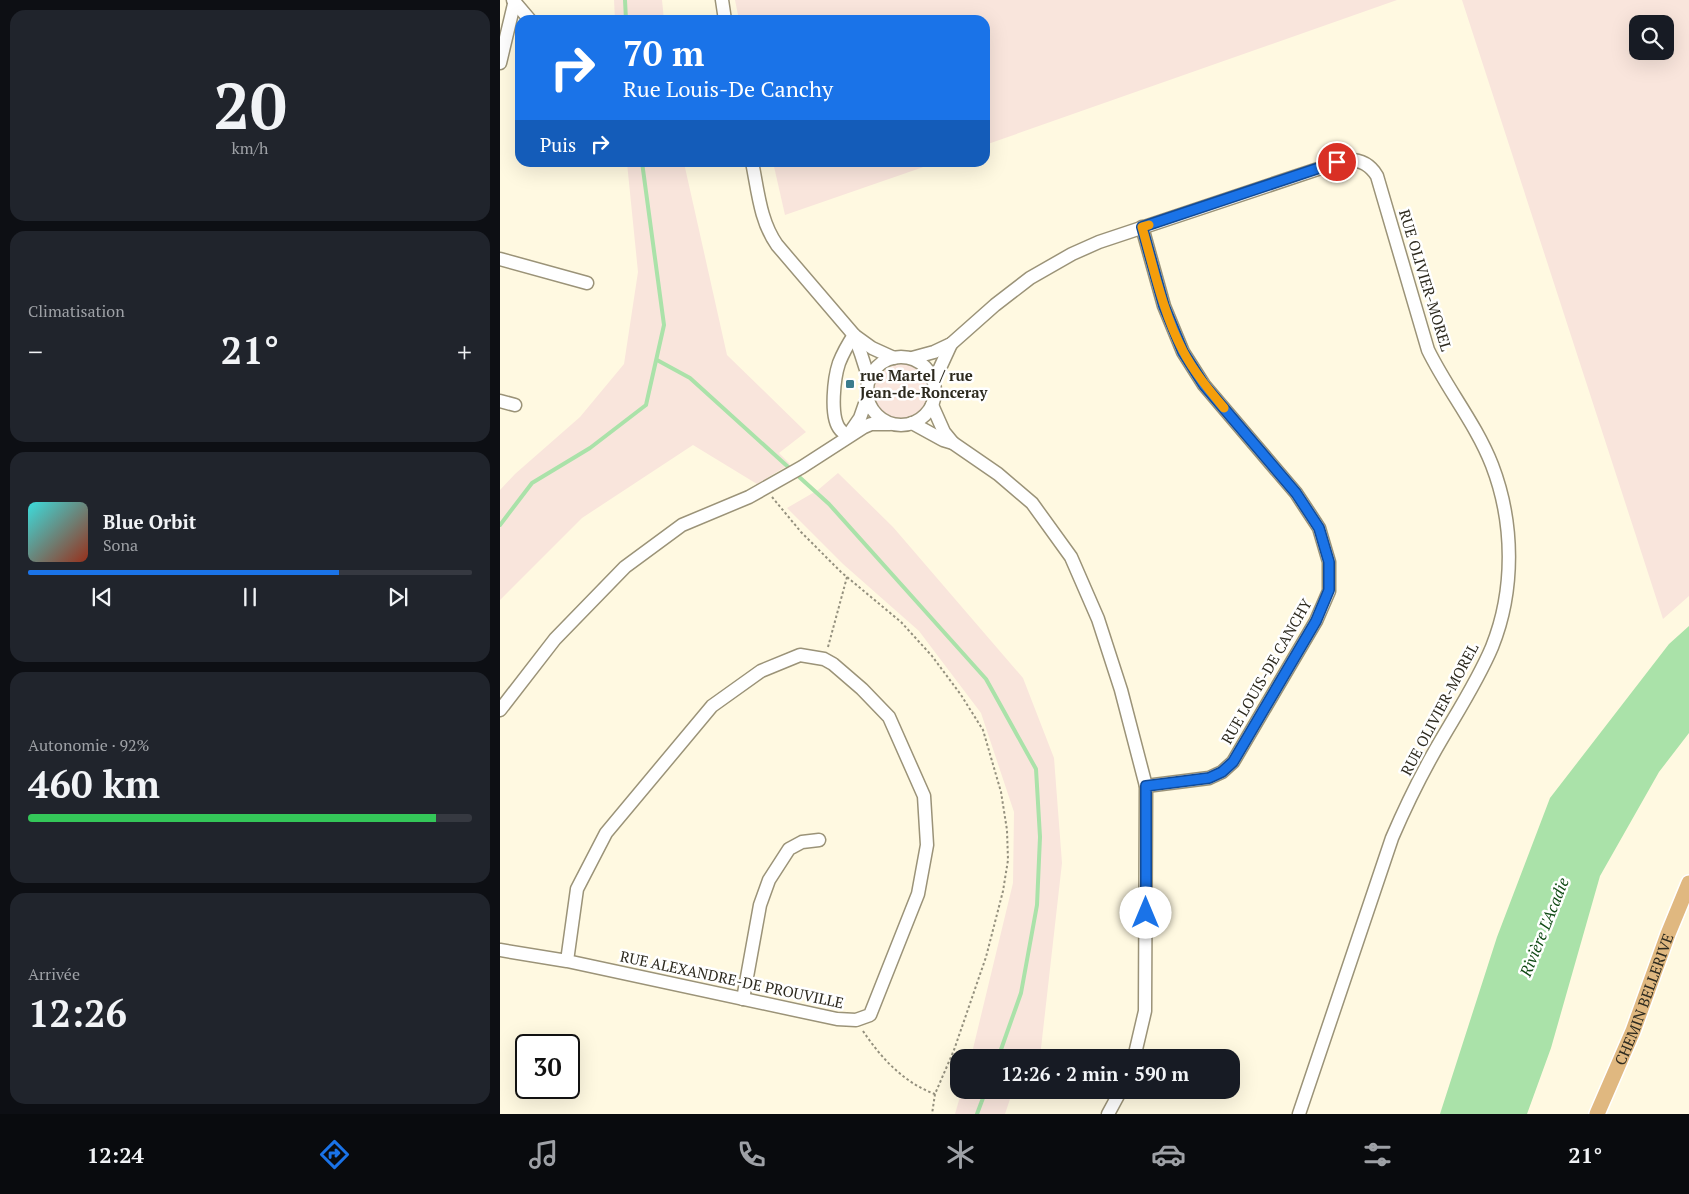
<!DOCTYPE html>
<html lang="fr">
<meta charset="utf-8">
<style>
body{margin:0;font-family:"PT Serif",serif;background:#20242c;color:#f1f3f6;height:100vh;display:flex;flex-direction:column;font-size:19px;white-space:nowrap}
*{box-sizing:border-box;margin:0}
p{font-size:16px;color:#9ea1a6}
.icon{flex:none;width:28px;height:28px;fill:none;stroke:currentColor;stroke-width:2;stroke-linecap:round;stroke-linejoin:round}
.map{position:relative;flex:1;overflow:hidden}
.details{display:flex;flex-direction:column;gap:10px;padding:10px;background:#0d0f14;width:500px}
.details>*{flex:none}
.banner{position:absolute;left:15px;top:15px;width:475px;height:152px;border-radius:15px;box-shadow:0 5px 20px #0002;background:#1a73e8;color:#fff;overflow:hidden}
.fabs{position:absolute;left:1129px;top:15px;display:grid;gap:10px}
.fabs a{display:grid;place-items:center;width:45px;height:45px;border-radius:10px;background:#171b24;box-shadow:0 5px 20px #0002;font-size:25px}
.speed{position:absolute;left:15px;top:1034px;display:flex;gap:10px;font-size:25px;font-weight:700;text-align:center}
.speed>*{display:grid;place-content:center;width:65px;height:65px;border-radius:50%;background:#171b24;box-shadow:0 5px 20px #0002;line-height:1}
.speed .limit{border:2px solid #111;border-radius:8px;background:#fff;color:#111}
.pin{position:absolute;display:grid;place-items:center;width:42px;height:42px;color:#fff;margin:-21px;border:2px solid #fff;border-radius:50%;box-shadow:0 1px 5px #0007}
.me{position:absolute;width:55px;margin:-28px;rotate:0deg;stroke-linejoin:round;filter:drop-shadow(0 0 4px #0008)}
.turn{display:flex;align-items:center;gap:18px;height:105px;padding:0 25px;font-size:22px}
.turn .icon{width:65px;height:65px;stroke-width:2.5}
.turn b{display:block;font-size:35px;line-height:42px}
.then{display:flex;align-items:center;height:48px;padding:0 25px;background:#0003;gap:10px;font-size:19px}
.big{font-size:38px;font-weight:800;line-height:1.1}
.details .card{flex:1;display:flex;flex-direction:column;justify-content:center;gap:8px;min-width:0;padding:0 18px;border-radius:15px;background:#20242c}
.details .dial{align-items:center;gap:0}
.dial b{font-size:65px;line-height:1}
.song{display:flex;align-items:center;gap:15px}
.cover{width:60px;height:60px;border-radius:8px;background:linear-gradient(135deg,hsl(180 70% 55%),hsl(10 70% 35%))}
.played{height:5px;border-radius:2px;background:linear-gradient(90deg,#1a73e8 70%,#363941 70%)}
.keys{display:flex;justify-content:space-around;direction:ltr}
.heat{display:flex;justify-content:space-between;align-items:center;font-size:28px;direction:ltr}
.charge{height:8px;border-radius:4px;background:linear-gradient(90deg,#34c759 92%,#363941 0)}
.trip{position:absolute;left:450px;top:1049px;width:290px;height:50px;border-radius:15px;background:#171b24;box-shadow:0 5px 20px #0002;font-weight:800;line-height:50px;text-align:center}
.menu{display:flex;height:80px;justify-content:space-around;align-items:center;background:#090b0e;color:#9ea1a6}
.menu .icon{width:35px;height:35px}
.menu .current{color:#1a73e8}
.menu b{font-size:22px;color:#f1f3f6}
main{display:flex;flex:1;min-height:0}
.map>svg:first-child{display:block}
.green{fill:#f9e5dc;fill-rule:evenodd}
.water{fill:#aae2a9}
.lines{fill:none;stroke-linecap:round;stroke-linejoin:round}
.stream{stroke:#aae2a9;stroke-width:4}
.minor-casing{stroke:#9b9378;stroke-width:15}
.major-casing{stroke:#fff;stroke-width:18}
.path{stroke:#94907e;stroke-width:2;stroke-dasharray:2.5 2.5;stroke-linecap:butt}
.minor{stroke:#fff;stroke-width:12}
.major{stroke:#e0b880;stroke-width:15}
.route-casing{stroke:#114b97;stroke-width:12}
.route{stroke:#1a73e8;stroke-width:9}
.slow{stroke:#f59e0b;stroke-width:9}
.poi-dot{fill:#3b7c8e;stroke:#fff;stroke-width:2}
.labels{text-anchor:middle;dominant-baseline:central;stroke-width:5;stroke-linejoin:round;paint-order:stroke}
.street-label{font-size:15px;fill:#2d2a1f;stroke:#fff}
.poi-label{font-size:15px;font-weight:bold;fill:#2d2a1f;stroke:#fff;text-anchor:start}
.water-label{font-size:16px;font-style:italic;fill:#114b16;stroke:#fff}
</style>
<main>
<section class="details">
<div class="card dial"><b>20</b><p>km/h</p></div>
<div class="card"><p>Climatisation</p>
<div class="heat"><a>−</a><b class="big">21°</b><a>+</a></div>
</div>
<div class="card">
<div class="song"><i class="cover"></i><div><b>Blue Orbit</b><p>Sona</p></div></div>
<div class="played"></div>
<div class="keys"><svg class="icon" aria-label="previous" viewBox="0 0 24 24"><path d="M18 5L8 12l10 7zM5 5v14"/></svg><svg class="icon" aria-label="pause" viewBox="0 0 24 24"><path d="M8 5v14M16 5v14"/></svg><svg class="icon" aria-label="next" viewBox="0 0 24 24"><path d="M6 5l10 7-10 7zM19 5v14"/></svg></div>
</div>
<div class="card"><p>Autonomie · 92%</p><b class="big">460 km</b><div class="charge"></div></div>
<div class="card"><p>Arrivée</p><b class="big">12:26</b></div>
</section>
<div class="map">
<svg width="1189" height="1114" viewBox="0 0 1189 1114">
<rect width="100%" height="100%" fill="#fff9e1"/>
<g class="green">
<path d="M114,0h48l2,20h-49z"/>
<path d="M235,0h662l-412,145v-125h-246z"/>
<path d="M962,0h227v596l-26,23zM1138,24h27v27h-27z"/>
<path d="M273,162h162v1l-150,52z"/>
<path d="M127,163h57l43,192 79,77 -27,21 11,11 -33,20 -64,-39 -111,73 -82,82v-110l15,-16 65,-57 44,-53 14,-92z"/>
<circle cx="403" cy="393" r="29"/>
<path d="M338,473l55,54 130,151 31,80 8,105 -22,194h-69l42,-174 1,-71 -33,-99 -62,-82 -76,-67 -56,-56 31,-18z"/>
<path d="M462,1090h51l-8,24h-50z"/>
</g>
<path class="water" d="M1189,626v107l-30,39 -59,104 -49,172 -24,66h-87l57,-177 53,-139 119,-154z"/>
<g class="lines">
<g class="stream">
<path d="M125,0l1,20"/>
<path d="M157,360l33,18 139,126 157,175 50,90 4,68 -3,68 -16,88 -23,65"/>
<path d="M0,525l32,-42 58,-35 56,-43 18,-80 -22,-163"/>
<path d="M477,1114l9,-24"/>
</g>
<g class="minor-casing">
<g id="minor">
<path d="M13,0l17,20"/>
<path d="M222,0l3,20"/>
<path d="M0,63l15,-63"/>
<path d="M252,162c6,29 8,59 25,83l77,90 18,13 22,10"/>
<path d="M642,227l22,79 19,46 21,33 92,108 23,35 10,34v29l-13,30 -83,141 -11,10 -13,6 -63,8"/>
<path d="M0,259l87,24"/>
<path d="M354,335l7,19 8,25"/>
<circle cx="401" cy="391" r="34"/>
<path d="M412,358l22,-6 17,-8 44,-39 35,-27 42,-24 27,-12 246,-82c14,-1 25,4 32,16l51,174c19,39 48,74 64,115 22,57 23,125 0,182 -16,38 -40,73 -60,109 -15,27 -28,54 -40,82l-93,276"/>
<path d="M434,381l17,-37"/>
<path d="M0,401l15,4"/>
<path d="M432,405l12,27 9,11"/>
<path d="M412,423l31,17 10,3 45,31 34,29 39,54 27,62 23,71 25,96 -1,225 -11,47"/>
<path d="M349,434l11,-16 7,-20"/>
<path d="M348,436c-3,-2 -7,-5 -9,-8 -9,-13 -5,-50 0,-65 4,-10 9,-19 15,-28"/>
<path d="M0,710l55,-71 70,-72 57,-42 67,-28 53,-30 62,-40 7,-3h19"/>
<path d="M0,950l67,11 270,58 19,1 14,-5 48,-121 9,-49 -3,-49 -35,-79 -27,-28 -29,-25 -9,-5 -24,-4 -39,16 -49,35 -106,127 -29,56 -10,72"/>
<path d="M243,999l17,-94 9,-25 20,-31 13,-7 17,-2"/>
<path d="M608,1114l13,-24"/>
</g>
</g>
<g class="major-casing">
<g id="major">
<path id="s1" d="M1097,1114l36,-83 35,-97 21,-51"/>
</g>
</g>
<g class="path">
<path d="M272,497l29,35 40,40 60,50 31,34 29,39 22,35 18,62 6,38 1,30 -5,31 -17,66 -32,93 -19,44 -3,20"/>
<path d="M328,647l19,-70"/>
<path d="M363,1031c18,27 41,52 72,63"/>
</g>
<use href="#minor" class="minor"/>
<use href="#major" class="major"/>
</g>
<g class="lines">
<g class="route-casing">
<path id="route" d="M646,913v-127l63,-8 13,-6 11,-10 83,-141 13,-31v-28l-10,-34 -23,-35 -92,-108 -21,-33 -19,-46 -22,-79 195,-65"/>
</g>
<use href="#route" class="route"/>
<path class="slow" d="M649,225l-7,2c12,42 21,86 41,124 11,21 26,39 41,57"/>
</g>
<rect class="poi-dot" x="345" y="379" width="10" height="10" rx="2.5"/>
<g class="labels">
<g class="street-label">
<text transform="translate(926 280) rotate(73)">RUE OLIVIER-MOREL</text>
<text transform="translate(766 671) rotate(-60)">RUE LOUIS-DE CANCHY</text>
<text transform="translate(939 709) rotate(-62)">RUE OLIVIER-MOREL</text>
<text transform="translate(232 979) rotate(12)">RUE ALEXANDRE-DE PROUVILLE</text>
<text stroke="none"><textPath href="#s1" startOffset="124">CHEMIN BELLERIVE</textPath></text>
</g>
<g class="poi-label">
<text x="360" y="375">rue Martel / rue<tspan x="360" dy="17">Jean-de-Ronceray</tspan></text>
</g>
<g class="water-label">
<text transform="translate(1044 927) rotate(-68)">Rivière L'Acadie</text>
</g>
</g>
</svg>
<div class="fabs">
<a><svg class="icon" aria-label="search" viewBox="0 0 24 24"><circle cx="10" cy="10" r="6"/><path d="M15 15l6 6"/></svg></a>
</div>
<div class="speed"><div class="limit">30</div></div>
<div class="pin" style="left:837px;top:162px;background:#d93025"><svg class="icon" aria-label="arrive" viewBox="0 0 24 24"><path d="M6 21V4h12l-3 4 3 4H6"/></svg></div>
<svg class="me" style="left:646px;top:913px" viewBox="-20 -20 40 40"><circle r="19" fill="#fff"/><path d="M0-13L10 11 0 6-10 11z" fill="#1a73e8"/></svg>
<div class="trip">12:26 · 2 min · 590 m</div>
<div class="banner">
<div class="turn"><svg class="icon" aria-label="right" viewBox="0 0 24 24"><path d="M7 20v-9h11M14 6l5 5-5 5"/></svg><div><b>70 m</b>Rue Louis-De Canchy</div></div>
<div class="then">Puis<svg class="icon" aria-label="right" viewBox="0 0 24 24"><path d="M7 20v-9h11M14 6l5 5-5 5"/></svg></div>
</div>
</div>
</main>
<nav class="menu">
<b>12:24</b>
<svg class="icon current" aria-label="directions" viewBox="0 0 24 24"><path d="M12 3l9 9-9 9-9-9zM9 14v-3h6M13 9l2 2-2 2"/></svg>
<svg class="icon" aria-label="music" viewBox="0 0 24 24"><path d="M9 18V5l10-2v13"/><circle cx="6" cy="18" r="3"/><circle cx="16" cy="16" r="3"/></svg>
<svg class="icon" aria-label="phone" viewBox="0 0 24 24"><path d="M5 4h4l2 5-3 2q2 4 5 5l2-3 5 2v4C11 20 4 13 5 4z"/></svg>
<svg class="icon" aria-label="climate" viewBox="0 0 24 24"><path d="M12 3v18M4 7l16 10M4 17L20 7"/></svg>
<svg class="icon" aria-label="car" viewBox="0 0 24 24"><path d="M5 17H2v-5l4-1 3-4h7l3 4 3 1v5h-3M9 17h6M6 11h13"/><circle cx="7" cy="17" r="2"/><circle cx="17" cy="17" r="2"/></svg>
<svg class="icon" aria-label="filters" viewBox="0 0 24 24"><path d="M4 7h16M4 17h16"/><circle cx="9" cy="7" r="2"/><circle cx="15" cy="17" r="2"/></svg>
<b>21°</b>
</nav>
